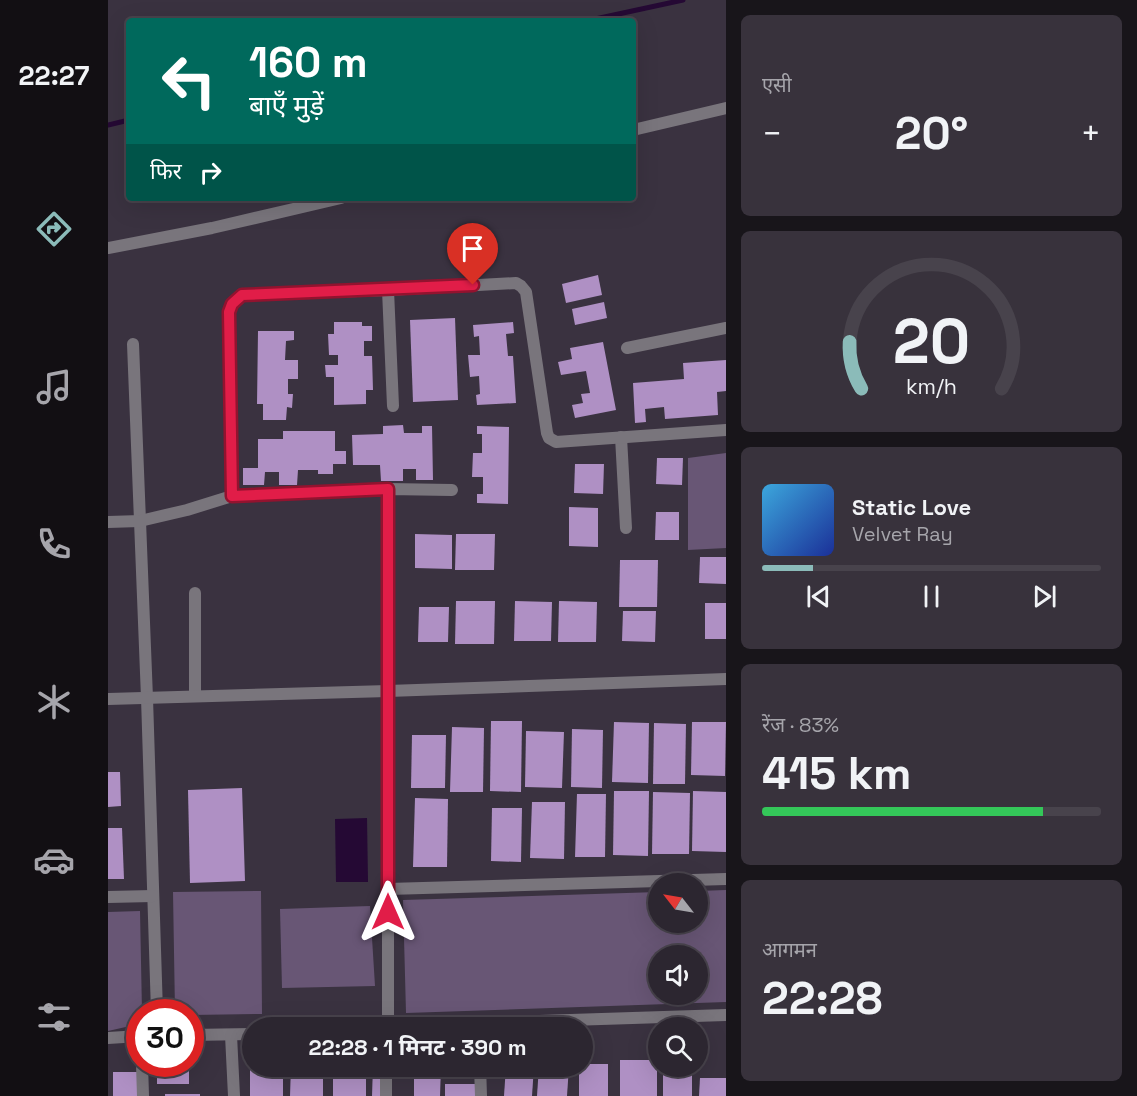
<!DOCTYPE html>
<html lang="hi">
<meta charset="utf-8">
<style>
body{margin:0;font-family:"Space Grotesk","Noto Sans Devanagari",sans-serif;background:#38323c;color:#f1f3f6;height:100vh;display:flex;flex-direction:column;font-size:22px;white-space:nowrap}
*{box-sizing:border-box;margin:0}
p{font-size:20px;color:#a6a5ab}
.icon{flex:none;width:33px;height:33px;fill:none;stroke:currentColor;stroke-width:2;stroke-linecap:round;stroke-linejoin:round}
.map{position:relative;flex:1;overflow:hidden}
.drawer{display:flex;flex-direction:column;gap:15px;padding:15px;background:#18151a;width:411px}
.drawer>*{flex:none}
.guide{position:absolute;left:18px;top:18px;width:510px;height:183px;border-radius:6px;box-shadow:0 6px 24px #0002,0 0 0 2px #48434c;background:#00695c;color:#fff;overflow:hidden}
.needle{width:39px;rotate:301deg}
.tools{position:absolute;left:540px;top:873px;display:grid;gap:12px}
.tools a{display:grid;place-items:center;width:60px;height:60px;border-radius:50%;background:#2c2630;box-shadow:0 6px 24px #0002,0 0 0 2px #48434c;font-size:30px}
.speed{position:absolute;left:18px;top:999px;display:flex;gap:12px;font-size:30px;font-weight:700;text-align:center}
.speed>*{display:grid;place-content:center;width:78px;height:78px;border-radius:50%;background:#2c2630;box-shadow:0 6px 24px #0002,0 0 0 2px #48434c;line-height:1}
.speed .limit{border:9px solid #d22;background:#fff;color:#111}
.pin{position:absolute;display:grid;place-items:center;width:51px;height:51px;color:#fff;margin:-62px -26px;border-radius:50% 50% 50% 0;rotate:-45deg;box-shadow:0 0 6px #0007}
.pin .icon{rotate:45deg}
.me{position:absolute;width:66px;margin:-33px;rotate:0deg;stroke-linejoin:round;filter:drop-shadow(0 0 4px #0008)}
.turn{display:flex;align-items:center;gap:21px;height:126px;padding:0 24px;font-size:27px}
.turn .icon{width:78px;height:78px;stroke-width:2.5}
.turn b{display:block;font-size:42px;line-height:51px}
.then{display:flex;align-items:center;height:57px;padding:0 24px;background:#0003;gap:12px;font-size:22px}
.big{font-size:45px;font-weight:700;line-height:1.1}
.drawer .tile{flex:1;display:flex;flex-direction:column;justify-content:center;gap:9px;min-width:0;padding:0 21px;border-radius:9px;background:#38323c}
.drawer .dial{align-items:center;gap:0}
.dial svg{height:156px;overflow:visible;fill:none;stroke:#48434c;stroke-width:7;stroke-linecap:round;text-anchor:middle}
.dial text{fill:#f1f3f6;stroke:none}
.song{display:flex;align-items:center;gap:18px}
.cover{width:72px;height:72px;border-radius:9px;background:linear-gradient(135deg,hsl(200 70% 55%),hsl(230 70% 35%))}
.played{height:6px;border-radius:3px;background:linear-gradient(90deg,#8bbbb9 15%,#48434c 15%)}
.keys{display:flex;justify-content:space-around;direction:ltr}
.heat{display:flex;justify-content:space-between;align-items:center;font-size:33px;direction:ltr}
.charge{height:9px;border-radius:4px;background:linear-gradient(90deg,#34c759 83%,#48434c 0)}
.trip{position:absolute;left:134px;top:1017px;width:351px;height:60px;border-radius:30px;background:#2c2630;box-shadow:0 6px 24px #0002,0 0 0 2px #48434c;font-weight:700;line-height:60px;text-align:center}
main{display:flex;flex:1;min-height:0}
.tab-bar{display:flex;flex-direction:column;width:108px;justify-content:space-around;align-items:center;background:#120f13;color:#a6a5ab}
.tab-bar .icon{width:42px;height:42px}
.tab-bar .on{color:#8bbbb9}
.tab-bar b{font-size:27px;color:#f1f3f6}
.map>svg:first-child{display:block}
.green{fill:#685675;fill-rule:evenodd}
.water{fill:#250934}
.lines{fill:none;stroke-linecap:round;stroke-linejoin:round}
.stream{stroke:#250934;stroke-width:5}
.building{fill:#af90c4}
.minor{stroke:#79757c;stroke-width:12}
.route-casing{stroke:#92132f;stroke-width:15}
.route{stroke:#e11d48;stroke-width:10}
</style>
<main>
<nav class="tab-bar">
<b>22:27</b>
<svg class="icon on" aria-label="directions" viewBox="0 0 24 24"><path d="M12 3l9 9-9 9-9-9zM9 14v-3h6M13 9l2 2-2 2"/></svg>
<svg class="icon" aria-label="music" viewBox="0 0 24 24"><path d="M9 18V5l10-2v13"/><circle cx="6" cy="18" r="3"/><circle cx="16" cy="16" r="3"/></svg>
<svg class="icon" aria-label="phone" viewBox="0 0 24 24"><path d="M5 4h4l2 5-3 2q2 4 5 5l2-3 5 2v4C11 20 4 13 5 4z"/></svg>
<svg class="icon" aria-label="climate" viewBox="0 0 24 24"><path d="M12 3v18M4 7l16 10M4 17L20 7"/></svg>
<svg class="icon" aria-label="car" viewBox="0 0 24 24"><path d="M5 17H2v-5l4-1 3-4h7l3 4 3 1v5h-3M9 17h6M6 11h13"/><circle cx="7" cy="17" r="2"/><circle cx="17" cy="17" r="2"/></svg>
<svg class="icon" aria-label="filters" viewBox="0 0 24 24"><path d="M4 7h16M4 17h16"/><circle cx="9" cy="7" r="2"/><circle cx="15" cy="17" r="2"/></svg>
</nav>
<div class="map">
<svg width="618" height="1096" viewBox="0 0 618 1096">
<rect width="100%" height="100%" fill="#3a3240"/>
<g class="green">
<path d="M618,453v95l-38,2v-92z"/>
<path d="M618,890v112l-320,11 -3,-113 255,-8v30h40v-31zM550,956h40v38h-40z"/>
<path d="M153,891l1,123 -71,1 -1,-3h-15l-2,-120z"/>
<path d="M262,906l5,80 -93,2 -2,-79z"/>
<path d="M32,911l2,101h-2l-1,12 -31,7v-119z"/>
</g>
<path class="water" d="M259,818l1,64h-32l-1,-63z"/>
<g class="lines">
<g class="stream">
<path d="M478,21l97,-21"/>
<path d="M0,125l21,-5"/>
</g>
</g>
<g class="building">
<path d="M490,275l4,20 -36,8 -4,-19z"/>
<path d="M496,302l3,16 -32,7 -3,-16z"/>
<path d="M347,318l3,82 -45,2 -3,-82z"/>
<path d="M226,322h28v4h10v15h-8v15h8l1,34h-7v14l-32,1v-28h-8l-1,-12h13v-10h-9l-1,-21h6z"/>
<path d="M405,322l1,11 -8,1 2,22h5l3,47 -39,2 -1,-10 4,-1 -1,-18 -9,1 -2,-22h12l-1,-19 -5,1 -1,-12z"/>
<path d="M150,331h36v9l-8,1 -1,19h13v19h-10v15h5l-1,14 -5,-1 -1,13h-23v-16h-6z"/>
<path d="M495,342l13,68 -41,8 -3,-13 11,-2 -2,-9 9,-1 -4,-22 -25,4 -3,-13 14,-3 -2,-11z"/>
<path d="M618,360v31l-9,1 1,23 -53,4 -1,-12 -19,2 1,13 -11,1 -2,-40 51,-4 -1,-16z"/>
<path d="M295,425l1,8h18v-7h10l1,54h-17v-11h-13v12h-22l-1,-16h-27l-1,-30 31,-1v-8z"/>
<path d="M369,426l32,1 -1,77 -31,-1v-9h6v-17h-11l1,-24h9v-19h-5z"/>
<path d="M175,431h52v20h11v13h-13v10h-15v-4h-20l-1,15h-18v-13h-14l-1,13h-21v-17h15v-29h25z"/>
<path d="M549,458h26l-1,27 -26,-1z"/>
<path d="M467,464h29l-1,30 -29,-1z"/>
<path d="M461,507l29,1v39l-29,-1z"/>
<path d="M548,512h23v28h-24z"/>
<path d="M307,534l37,1v34l-37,-1z"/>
<path d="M348,534h39l-1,36h-39z"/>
<path d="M592,557h26v27l-27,-1z"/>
<path d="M512,560h38l-1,47h-38z"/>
<path d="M348,601h39l-1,43h-39z"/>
<path d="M407,601l37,1 -1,39h-37z"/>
<path d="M451,601l38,1 -1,40h-38z"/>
<rect x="597" y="603" width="21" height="36"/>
<path d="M311,607h30l-1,35h-30z"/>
<path d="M515,611h33l-1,31 -33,-1z"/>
<path d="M383,721h31l-1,71 -31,-1z"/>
<path d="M506,722l35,1 -1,60 -36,-1z"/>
<path d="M584,722h34l-1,54 -34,-1z"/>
<path d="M546,723l32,1 -1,60h-32z"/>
<path d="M344,727l32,1 -1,64h-33z"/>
<path d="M464,729l31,1 -1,58 -31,-1z"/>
<path d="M418,731l38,1 -2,56 -37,-1z"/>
<path d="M304,735h34l-1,53h-34z"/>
<path d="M0,772h12l1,34 -13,1z"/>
<path d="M134,788l3,93 -55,2 -2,-93z"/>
<path d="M506,791h35l-1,65 -35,-1z"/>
<path d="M585,791l33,1v60l-34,-1z"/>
<path d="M545,792l37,1 -1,61h-37z"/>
<path d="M469,794h29l-1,63h-30z"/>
<path d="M307,798l33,1 -1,68h-34z"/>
<path d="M424,802h33l-1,57 -34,-1z"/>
<path d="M384,808h30l-1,54 -30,-1z"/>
<path d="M0,828h14l2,51h-16z"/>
<rect x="512" y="1060" width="37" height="36"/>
<rect x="49" y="1064" width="32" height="20"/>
<path d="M474,1064h26v32h-29v-30h3z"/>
<path d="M183,1066h32v30h-33z"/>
<rect x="225" y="1066" width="33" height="30"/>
<path d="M265,1066h13l-2,30h-12z"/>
<path d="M306,1066h27l-1,30h-26z"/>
<path d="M398,1066h28l-2,30h-28z"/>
<path d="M431,1066h30l-2,30h-30z"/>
<path d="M142,1068l33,1v27h-33z"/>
<rect x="555" y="1069" width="29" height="27"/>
<rect x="5" y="1072" width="24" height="24"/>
<path d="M592,1078h26v18h-27z"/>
<rect x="337" y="1084" width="33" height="12"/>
<rect x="57" y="1094" width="35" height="2"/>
</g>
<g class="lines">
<g class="minor">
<path d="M525,130l93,-22"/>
<path d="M0,248l104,-20 129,-30"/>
<path d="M280,290l5,116"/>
<path d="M25,344l14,354 10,314"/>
<path d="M519,348l99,-20"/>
<path d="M513,437l5,91"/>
<path d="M280,489v539"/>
<path d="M124,496l156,-7 64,1"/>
<path d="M0,522l32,-1 47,-11 45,-14 -3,-184 3,-8 10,-9 146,-5 128,-7 5,3 5,6 21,141 2,5 7,4 170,-12"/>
<path d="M87,593v103"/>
<path d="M0,699l280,-8 338,-12"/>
<path d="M280,889l338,-10"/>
<path d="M0,897l45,-1"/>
<path d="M275,1028l96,-5 247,-8"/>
<path d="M82,1035l62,-1"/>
<path d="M123,1035l3,61"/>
<path d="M0,1038l32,-2"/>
<path d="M34,1064l1,32"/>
<path d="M372,1066l1,30"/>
<path d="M278,1096v-30"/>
</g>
</g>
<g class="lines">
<g class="route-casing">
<path id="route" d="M280,912v-423l-156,7 -3,-184 3,-8 10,-9 231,-10"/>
</g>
<use href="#route" class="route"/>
</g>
</svg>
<div class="tools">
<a><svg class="needle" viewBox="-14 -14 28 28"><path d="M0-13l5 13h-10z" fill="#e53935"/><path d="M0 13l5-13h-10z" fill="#a6a5ab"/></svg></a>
<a><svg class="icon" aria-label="sound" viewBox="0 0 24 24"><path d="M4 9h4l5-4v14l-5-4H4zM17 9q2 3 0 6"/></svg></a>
<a><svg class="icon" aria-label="search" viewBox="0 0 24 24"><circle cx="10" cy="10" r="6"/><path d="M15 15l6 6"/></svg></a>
</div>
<div class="speed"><div class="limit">30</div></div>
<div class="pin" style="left:365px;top:285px;background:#d93025"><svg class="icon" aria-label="arrive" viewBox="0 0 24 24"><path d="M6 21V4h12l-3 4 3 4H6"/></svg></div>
<svg class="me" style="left:280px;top:912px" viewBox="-20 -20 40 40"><path d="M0-17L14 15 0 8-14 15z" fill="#e11d48" stroke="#fff" stroke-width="4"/></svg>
<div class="trip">22:28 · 1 मिनट · 390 m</div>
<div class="guide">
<div class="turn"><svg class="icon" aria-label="left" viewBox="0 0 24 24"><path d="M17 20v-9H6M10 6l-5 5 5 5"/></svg><div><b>160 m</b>बाएँ मुड़ें</div></div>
<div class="then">फिर<svg class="icon" aria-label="right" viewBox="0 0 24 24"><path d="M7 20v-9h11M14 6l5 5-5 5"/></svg></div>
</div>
</div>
<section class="drawer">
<div class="tile"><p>एसी</p>
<div class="heat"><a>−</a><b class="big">20°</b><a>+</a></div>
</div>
<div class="tile dial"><svg viewBox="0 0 100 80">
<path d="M14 69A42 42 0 1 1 86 69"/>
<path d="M14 69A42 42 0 0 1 8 45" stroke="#8bbbb9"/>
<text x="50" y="56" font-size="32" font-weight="700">20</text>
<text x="50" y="72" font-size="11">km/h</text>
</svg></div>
<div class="tile">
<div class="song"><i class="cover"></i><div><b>Static Love</b><p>Velvet Ray</p></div></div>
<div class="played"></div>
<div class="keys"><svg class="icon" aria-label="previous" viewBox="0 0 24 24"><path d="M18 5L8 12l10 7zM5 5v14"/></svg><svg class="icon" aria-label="pause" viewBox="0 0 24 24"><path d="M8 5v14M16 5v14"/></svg><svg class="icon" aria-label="next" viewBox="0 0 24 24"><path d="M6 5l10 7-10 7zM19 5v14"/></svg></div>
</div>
<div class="tile"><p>रेंज · 83%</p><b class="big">415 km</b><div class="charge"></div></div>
<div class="tile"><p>आगमन</p><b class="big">22:28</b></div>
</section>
</main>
